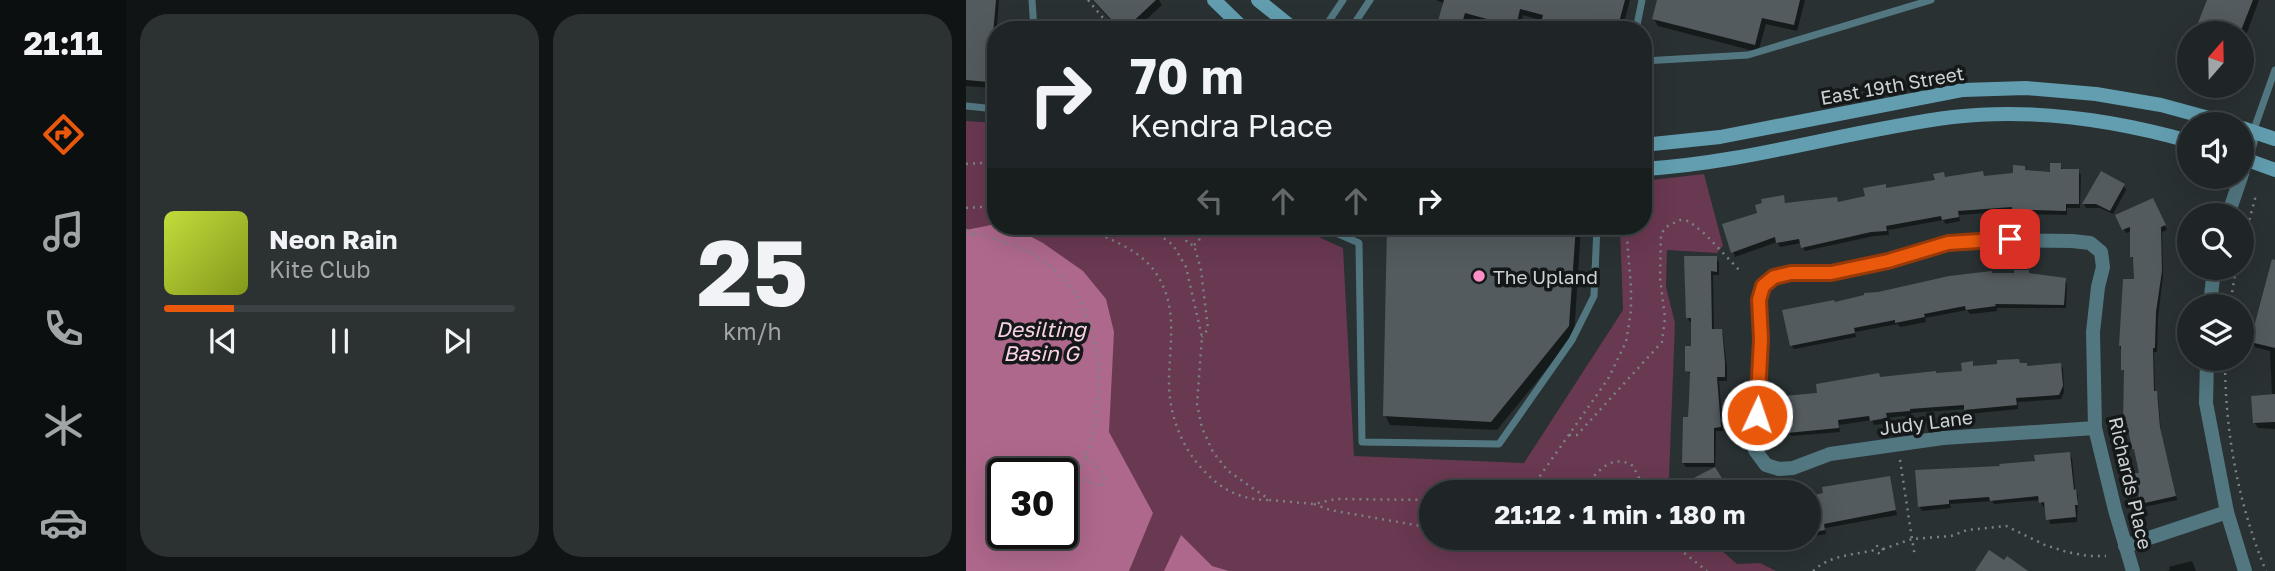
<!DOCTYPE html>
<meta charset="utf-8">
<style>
body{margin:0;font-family:"Golos Text",sans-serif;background:#2c3132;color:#f1f3f6;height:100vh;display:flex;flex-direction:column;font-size:26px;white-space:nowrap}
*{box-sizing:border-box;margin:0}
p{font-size:23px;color:#a1a5a7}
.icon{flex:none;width:38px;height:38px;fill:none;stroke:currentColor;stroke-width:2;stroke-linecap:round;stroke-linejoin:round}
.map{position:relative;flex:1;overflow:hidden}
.panel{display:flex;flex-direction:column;gap:14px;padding:14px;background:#111415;width:840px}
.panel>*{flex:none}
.banner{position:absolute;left:21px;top:21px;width:665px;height:214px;border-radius:28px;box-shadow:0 7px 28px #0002,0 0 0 2px #3c4243;background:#1f2526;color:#f1f3f6;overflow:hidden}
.needle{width:46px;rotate:20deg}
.controls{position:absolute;left:1211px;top:21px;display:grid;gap:14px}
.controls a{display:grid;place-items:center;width:77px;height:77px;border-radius:50%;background:#1f2526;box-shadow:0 7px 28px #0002,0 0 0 2px #3c4243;font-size:35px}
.speed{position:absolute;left:21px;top:458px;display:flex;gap:14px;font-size:35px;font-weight:700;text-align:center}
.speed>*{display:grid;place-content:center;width:91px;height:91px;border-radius:50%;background:#1f2526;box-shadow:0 7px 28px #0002,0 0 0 2px #3c4243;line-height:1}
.speed .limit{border:4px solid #111;border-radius:10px;background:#fff;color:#111}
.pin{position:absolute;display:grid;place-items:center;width:60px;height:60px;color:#fff;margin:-30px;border-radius:14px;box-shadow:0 4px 10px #0006}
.me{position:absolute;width:77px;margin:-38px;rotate:3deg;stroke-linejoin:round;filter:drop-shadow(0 0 5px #0008)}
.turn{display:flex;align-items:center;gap:24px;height:147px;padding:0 28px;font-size:32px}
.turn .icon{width:91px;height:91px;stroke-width:2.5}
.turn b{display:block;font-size:49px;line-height:60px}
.lanes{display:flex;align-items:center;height:66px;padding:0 28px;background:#0003;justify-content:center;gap:35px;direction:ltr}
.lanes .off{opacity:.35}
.panel .tile{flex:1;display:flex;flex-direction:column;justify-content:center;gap:10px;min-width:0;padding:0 24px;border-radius:28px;background:#2c3132}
.panel .dial{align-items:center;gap:0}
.dial b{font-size:91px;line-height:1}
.song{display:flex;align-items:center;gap:21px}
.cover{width:84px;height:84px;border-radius:10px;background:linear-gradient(135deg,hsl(70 70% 55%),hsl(70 70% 35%))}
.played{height:7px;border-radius:4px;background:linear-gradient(90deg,#ea580c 20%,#3c4243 20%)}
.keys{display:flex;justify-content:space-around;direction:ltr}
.panel .tiles{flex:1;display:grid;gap:14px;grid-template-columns:repeat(2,1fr)}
.trip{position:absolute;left:453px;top:480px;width:402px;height:70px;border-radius:35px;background:#1f2526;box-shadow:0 7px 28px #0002,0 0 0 2px #3c4243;font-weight:700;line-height:70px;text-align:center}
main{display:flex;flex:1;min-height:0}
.tabs{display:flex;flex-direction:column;width:126px;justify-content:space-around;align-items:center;background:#0c0f0f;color:#a1a5a7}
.tabs .icon{width:49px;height:49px}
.tabs .selected{color:#ea580c}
.tabs b{font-size:32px;color:#f1f3f6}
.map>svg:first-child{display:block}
.green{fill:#693851;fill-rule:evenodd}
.water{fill:#ae688b;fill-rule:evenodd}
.shadow{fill:#0007}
.building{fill:#535b5e}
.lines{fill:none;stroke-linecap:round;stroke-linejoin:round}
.path{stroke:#7b8284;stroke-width:2.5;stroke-dasharray:2 5;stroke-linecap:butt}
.service{stroke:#527781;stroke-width:7}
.minor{stroke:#527781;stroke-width:14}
.tertiary{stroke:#527781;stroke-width:14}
.secondary{stroke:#629eb0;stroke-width:14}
.route-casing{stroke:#983908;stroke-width:18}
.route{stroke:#ea580c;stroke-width:12}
.poi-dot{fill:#fb8fc6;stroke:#151819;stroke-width:2.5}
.labels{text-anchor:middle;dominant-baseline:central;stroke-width:7;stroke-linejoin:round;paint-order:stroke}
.street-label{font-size:19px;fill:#cdd2d4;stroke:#151819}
.poi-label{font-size:19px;fill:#cdd2d4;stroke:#151819;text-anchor:start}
.water-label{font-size:21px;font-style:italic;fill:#fad1e4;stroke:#151819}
</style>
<main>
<nav class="tabs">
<b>21:11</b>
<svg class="icon selected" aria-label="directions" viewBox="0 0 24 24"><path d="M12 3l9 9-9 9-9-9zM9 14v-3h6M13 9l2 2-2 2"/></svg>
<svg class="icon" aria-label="music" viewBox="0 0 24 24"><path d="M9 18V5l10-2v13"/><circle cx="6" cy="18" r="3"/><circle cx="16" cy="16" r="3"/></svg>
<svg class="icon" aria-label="phone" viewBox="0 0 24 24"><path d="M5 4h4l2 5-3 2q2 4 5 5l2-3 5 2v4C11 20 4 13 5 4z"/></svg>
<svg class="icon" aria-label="climate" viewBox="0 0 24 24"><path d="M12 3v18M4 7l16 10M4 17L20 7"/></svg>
<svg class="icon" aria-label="car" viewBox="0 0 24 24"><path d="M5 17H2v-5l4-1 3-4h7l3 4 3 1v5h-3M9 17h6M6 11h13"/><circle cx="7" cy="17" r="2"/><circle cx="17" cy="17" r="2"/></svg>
</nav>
<section class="panel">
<div class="tiles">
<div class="tile">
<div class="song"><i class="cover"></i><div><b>Neon Rain</b><p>Kite Club</p></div></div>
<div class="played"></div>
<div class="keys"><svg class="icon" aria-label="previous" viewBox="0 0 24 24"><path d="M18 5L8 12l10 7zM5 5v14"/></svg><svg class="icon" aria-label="pause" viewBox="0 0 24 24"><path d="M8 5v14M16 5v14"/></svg><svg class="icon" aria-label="next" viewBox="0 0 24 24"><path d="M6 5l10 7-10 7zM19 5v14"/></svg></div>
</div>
<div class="tile dial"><b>25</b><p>km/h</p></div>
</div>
</section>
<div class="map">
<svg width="1309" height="571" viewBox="0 0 1309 571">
<rect width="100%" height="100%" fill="#293133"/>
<path class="green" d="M0,121l30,2v103h298l49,22 11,208 170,7 99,-153 -3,-84h23v-45l61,-7 19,72 -6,7 -50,-3 -1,37 9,36 -6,154 8,15h-245v45h274l31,27 23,-1 16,8h-810zM37,474h59v60h-59z"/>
<g class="water">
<path d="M30,224l15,2 32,17 40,28 23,28 8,33 -5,100 44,81 -24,58h-163v-341zM37,474h59v60h-59z"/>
<path d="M215,535l31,31 17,5h-65z"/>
</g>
<g class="shadow">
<path d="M0,0h33l-7,88 -26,-2z"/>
<path d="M126,0h67l3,5 -27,25h-15z"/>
<path d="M470,0h194l-8,30h-40l-16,-4 -1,4h-24l2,-9 -20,-6 -3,15h-11l-41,-11 -2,11h-14l-8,-2 -4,-8 5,-16z"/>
<path d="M693,0h146l-8,31 -31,-7 -8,28 -100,-26 -4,-7z"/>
<path d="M1242,0h51l-17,46v-13h-46z"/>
<path d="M1094,165l3,5 15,1 3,4 -1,33h-13v7l-37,-1v3l-13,-1 -3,-5 -55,4 1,6 -14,3 -3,-4 -55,10 1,5 -15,1 -69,15 -4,-8 -21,4 -3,-5 -42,15 -11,-32 35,-11 24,-17 3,8 50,-6 3,4 48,-13 50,-9 7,-7 2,4 36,-5 3,4 30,-2 9,-7 3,4 25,1z"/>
<path d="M1135,173l23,13 2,4 -13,24 -13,-6h-14l-2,-4z"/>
<path d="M1189,204l12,26 -5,2 1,44 -5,41 -1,35h-3l1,40 3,5 3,35 16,68 -33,7 -3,-4v-29l-12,-46 -4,-4 1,-51 -6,-27 15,-65v-19l-3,-5v-26l-6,2 -8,-17z"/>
<path d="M412,226h203l-7,110 -77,94 -107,-5 -5,-10 4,-185z"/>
<path d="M750,258l3,4v13h-6l1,55 7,1 2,4 4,33v13h-8l4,50h-7l-1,36h-29l-3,-4 7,-44 1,-44 -4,-4 6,-23v-26h-3l-2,-4z"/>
<path d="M1062,272l2,2 35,6 2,4 -1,24h-69v3l-27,3 -3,-4 -42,8 1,4 -26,5 -2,-3 -43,8 1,5 -62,12 -3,-4 44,-42 157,-29z"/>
<path d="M1309,280v149l-17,-1 -3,-5 17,-27 -2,-45 -15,-4 -3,-5z"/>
<path d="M1006,363l2,5 86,-3 3,4 1,23 -3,7 -43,3v7l-49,5 -3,-5 -55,4v2l-24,3 1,5 -14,2 -2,-5 -33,5 1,7 -49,4 -2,-4 30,-37 61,-16 84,-6z"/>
<path d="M1103,454l3,4 3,32 3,5 -1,27 -27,2 -4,-18 -3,1 -3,-7 -46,4 -2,-3 -42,3 1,4 -29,3 -3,-5 83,-39z"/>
<path d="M925,483l6,32 -72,13 1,6 -16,3v-38z"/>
<path d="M792,537h50l-22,4 -1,7 -25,-1z"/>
<path d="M1226,561l4,10h-29l3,-1 -1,-3z"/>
</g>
<g class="building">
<path d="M0,0h30l-7,82 -23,-2z"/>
<path d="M127,0h63l-32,30h-3z"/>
<path d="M478,0h181l-8,30h-16l-38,-11 -3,11h-21l4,-15 -23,-6 -4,18 -51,-14 -4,14 -23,-6z"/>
<path d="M691,0h143l-6,25 -32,-7 -7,27 -103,-26z"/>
<path d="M1241,0h46l-13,33h-46z"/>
<path d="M1084,163h11v6h18v35h-13v7l-37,-1v3l-17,-1v-5l-54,4 1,6 -17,3 -1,-4 -55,10 1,5 -16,1 -70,16 -2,-9 -23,4 -1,-6 -44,16 -9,-29 35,-11 -2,-8 7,-2 -1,-4 23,-4 1,8 52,-6 1,5 27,-6 -2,-8 23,-4v4l49,-8 -2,-6 11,-2 1,5 38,-6 1,5 29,-3v-8l12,1v4l25,2z"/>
<path d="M1135,171l24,13 -15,27 -14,-7h-14z"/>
<path d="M1187,198l13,27 -5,2 1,44 -6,41 -1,36h-2l1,43h3l3,36 16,69 -36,8 -5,-31h4l-5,-24h-2l-5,-25h-4l1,-54h-3v-24h-2l4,-67h11l-1,-22h-3v-30l-8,3 -7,-15z"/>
<path d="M421,226h189l-7,100 -78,96 -108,-6z"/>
<path d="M718,256h33v16l-6,-1 1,58h10l3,33v15h-8l4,50 -7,1v35h-32l1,-46h5l1,-17 1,-28 -5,-1v-25h6v-28h-5z"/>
<path d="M1306,259l3,1v88l-25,-6z"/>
<path d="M1048,270h15v3l37,5 -2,27 -69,-1 1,2 -30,4 -1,-4 -41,8 1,3 -30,6v-3l-41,8 1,5 -65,13 -8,-36 52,-10 1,2 29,-7v-2l14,-1 71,-16 43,-5v2h22z"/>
<path d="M1053,359l1,4h7v3l34,-3 2,23 -4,9 -43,3 1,7 -53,5v-5l-54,4v2l-24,2 1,5 -17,3 -1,-5 -31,4 1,8 -52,5 -4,-37 34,-3 -1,-9 63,-11 1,4 56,-6v2l26,-2 -1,-8 12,-2v5l24,-2v-4z"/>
<path d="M1309,394v28l-22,1 -2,-27z"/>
<path d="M1104,452l4,38 2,-1 2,16h-3l1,12 -30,3 -2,-18 -5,1 -1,-7 -48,5 -1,-4 -40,3v4l-31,3 -3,-37 85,-4 -1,-2 36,-3 -1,-6z"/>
<path d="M749,467l13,21 -2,1 1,3h-33l-6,-11z"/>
<path d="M924,476l6,34 -72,14 1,6 -15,3v-37l13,-3 -1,-6z"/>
<path d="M1023,550l15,10 3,-4 21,15h-53z"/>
</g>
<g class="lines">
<g class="path">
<path d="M122,0l25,30"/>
<path d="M162,30l6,-6 6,6"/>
<path d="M0,164l30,-2"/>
<path d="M0,208l30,-2"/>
<path d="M114,226c23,10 57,22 73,43 27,36 16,74 16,114 0,32 13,65 35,88 19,20 38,29 66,29"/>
<path d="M181,226l26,19 13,22 16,70 -5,67 5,24 11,24 15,19 42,29 44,4 22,-5 96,1"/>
<path d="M0,230c24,8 48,13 70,26 56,34 70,99 60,161 -3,20 -11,42 -20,61l26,8 3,-11 -20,-19"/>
<path d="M0,235h12"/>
<path d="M228,245l5,-4 1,-5 -8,-6 -5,3 -2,5 3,6 6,1 7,25 7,59 -6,8"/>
<path d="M1276,247l14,-52"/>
<path d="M1264,306l6,-38"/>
<path d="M1259,359c0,73 13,144 41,212"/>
<path d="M603,435h8l85,-93 3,-24 -5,-40 1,-44 5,-7 14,-7 9,1 17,14 35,37"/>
<path d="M934,460l12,79 39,-3 16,-6 39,-4 39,19 22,7 21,4h18"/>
<path d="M560,492l7,-6 75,-107 18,-37 5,-31v-24l-5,-61"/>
<path d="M615,492c13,-16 29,-41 52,-26l13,26"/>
<path d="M348,504l16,6 102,18"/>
<path d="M510,537l33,7 26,-7"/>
<path d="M705,537l7,11 29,23"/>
<path d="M917,549l29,-10 3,18"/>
<path d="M847,571c17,-16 40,-16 62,-21l2,-4 6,3 -3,5 -5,-4"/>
</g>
<g class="service">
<path d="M66,0l2,30"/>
<path d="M357,30l20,-30"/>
<path d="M384,30l20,-30"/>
<path d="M670,30l6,-30"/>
<path d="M677,61l105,-6 183,-55"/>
<path d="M0,106l30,3"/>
<path d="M1287,132l22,-62"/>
<path d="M354,226l39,17 3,199 137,2 73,-104 22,-44 3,-70"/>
</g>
<g class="minor">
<path d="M1129,428l-152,10 -113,16 -37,14 -14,1 -13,-4 -11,-15 -1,-14 7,-97 -2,-39 4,-14 11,-9 17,-4h40l57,-12 60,-18 28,-3 96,1 18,2 11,9 2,15 -5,20 -5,45 2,96 20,82 18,61"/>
<path d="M1159,546l102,-34"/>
</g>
<g class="tertiary">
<path d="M1276,174l11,-42"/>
<path d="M1262,215l13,-38"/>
<path d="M1244,306l4,-38"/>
<path d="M1241,359l-1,44 21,109 18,59"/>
</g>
<g class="secondary">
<path d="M248,0l31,30"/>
<path d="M292,0l37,30"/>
<path d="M1276,128l33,11"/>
<path d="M677,145l77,-8 243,-47 63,-2 70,6 65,11 70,19"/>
<path d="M1276,158l33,12"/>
<path d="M677,169c105,-6 206,-39 310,-52 78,-9 161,3 236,24"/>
</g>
</g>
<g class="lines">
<g class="route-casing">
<path id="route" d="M791,415l4,-76 -2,-39 4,-14 11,-9 17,-4h40l57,-12 60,-18 62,-4"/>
</g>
<use href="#route" class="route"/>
</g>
<circle class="poi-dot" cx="513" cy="276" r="7"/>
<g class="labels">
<g class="street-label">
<text transform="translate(926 85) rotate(-10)">East 19th Street</text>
<text transform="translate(960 422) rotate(-7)">Judy Lane</text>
<text transform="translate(1165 483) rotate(77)">Richards Place</text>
</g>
<g class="poi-label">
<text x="527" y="276">The Upland</text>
</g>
<g class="water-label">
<text x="75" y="329">Desilting<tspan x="75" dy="24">Basin G</tspan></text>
</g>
</g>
</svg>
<div class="controls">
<a><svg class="needle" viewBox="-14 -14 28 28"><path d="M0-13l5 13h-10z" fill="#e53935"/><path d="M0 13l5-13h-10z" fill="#a1a5a7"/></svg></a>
<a><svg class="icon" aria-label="sound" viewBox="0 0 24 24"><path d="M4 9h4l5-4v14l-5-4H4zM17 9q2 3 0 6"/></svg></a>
<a><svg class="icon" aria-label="search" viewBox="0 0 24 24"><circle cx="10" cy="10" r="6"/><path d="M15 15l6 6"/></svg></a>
<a><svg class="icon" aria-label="layers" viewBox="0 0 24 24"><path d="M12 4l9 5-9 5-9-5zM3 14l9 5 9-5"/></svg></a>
</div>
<div class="speed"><div class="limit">30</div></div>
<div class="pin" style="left:1044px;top:239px;background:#d93025"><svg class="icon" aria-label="arrive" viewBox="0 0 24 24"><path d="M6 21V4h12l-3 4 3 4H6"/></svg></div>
<svg class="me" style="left:791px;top:415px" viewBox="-20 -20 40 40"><circle r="17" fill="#ea580c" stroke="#fff" stroke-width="3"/><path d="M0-11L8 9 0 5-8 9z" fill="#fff"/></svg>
<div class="trip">21:12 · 1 min · 180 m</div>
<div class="banner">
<div class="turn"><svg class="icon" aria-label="right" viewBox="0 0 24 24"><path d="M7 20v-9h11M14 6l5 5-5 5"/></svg><div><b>70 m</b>Kendra Place</div></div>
<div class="lanes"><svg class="icon off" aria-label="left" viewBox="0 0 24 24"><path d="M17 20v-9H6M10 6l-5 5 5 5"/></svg><svg class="icon off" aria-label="ahead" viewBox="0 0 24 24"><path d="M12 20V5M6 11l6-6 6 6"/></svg><svg class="icon off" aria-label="ahead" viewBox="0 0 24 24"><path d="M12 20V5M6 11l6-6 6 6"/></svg><svg class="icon" aria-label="right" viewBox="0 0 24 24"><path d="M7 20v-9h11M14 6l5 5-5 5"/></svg></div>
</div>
</div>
</main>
